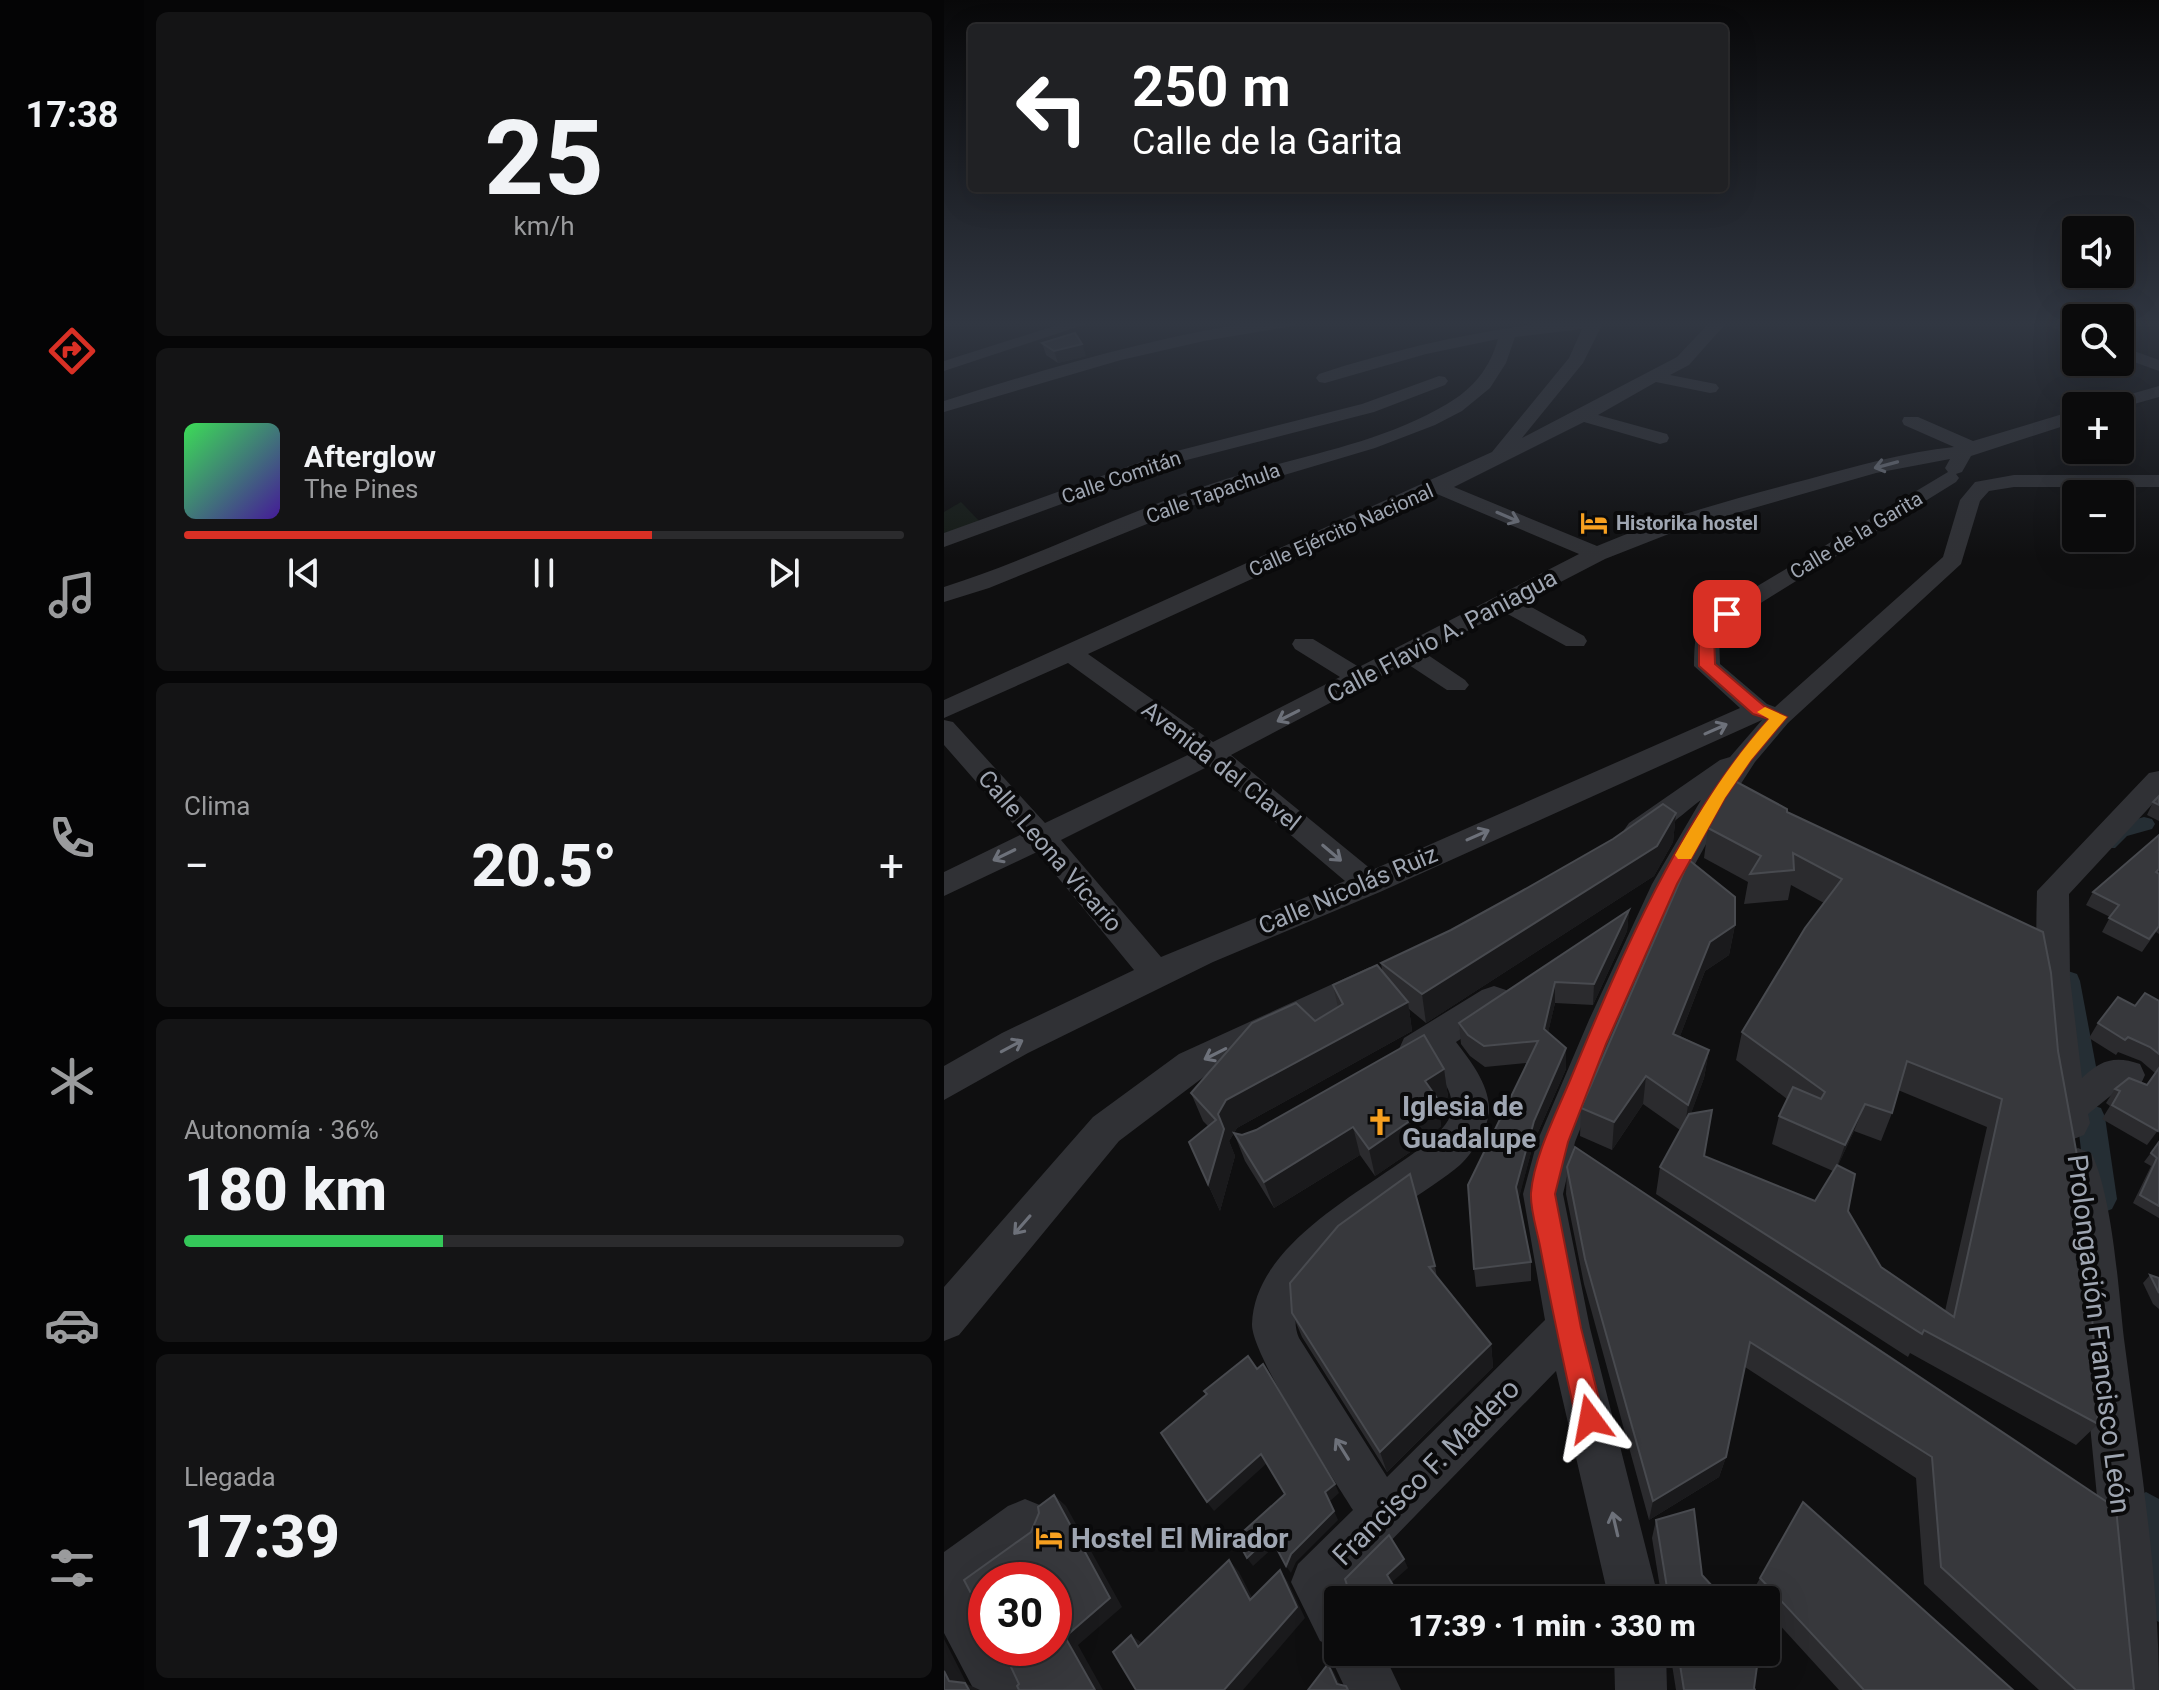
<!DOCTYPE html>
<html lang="es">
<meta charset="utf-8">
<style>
body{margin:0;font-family:Roboto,sans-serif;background:#141415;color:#f1f3f6;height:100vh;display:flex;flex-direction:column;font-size:30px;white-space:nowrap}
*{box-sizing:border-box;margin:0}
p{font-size:26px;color:#9a9b9d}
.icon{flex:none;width:44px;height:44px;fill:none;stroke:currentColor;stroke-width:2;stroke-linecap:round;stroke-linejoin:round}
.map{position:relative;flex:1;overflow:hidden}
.panel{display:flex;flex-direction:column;gap:12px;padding:12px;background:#060607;width:800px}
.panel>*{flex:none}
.top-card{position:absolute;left:24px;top:24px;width:760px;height:168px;border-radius:8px;box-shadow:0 8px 32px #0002,0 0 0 2px #2b2b2d;background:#202124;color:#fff;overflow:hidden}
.buttons{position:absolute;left:1118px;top:216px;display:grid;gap:16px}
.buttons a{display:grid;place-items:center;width:72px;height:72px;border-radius:8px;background:#0b0b0c;box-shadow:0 8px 32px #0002,0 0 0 2px #2b2b2d;font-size:40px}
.speed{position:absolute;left:24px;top:1562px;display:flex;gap:16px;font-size:40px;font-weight:700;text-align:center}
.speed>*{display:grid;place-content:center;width:104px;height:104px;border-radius:50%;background:#0b0b0c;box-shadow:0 8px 32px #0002,0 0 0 2px #2b2b2d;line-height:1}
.speed .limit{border:12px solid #d22;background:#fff;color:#111}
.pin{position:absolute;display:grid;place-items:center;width:68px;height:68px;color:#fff;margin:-34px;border-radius:16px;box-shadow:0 4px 12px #0006}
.me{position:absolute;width:88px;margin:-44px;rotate:347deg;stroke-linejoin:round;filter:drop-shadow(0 0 6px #0008)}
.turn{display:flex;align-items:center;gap:28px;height:168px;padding:0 32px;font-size:36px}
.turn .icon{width:104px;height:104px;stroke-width:2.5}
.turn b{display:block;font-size:56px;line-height:68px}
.big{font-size:60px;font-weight:800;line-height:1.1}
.panel .card{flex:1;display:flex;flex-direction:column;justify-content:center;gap:12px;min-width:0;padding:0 28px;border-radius:12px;background:#141415}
.panel .dial{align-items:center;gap:0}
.dial b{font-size:104px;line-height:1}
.song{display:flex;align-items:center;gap:24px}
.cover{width:96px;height:96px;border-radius:12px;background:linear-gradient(135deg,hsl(130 70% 55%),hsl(260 70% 35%))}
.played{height:8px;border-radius:4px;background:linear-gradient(90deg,#d93025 65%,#2b2b2d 65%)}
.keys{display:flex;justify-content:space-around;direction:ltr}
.heat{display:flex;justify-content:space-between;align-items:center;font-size:44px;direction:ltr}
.charge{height:12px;border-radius:6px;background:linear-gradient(90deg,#34c759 36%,#2b2b2d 0)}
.trip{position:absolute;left:380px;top:1586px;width:456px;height:80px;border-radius:8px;background:#0b0b0c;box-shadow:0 8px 32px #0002,0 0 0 2px #2b2b2d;font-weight:800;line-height:80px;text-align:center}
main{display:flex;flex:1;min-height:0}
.dock{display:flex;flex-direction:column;width:144px;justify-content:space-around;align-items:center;background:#040405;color:#9a9b9d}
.dock .icon{width:56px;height:56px}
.dock .current{color:#d93025}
.dock b{font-size:36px;color:#f1f3f6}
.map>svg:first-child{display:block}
.green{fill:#151b16}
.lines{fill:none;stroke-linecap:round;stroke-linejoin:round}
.canal{fill:#252e34;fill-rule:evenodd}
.minor{fill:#303135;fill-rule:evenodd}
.wall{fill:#2b2b2e;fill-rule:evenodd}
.shaded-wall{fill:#1a1a1c}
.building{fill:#37383c;stroke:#484a4f;stroke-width:2}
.oneway{stroke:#6d717a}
.route{fill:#d93025;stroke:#8d1f18;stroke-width:2}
.slow{fill:#f59e0b}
.labels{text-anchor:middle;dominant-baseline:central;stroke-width:8;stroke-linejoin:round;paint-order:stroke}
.far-street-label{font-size:20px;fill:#9fa6b2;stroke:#0a0a0b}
.far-poi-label{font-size:20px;font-weight:bold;fill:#9fa6b2;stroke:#0a0a0b;text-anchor:start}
.street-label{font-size:24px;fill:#9fa6b2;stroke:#0a0a0b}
.near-poi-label{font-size:28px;font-weight:bold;fill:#9fa6b2;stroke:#0a0a0b;text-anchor:start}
.near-street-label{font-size:28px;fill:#9fa6b2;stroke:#0a0a0b}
</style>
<main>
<nav class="dock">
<b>17:38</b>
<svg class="icon current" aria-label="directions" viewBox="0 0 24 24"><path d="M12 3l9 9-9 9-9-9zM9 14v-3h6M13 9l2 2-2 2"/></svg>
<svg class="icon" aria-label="music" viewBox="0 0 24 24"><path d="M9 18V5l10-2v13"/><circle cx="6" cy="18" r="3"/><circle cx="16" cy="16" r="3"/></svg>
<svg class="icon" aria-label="phone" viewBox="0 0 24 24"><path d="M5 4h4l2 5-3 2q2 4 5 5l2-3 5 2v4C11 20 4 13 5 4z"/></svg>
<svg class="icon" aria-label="climate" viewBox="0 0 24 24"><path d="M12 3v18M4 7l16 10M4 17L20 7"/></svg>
<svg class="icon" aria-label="car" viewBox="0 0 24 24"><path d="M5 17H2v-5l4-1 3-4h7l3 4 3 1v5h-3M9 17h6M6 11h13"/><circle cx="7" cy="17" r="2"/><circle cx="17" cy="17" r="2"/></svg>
<svg class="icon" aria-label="filters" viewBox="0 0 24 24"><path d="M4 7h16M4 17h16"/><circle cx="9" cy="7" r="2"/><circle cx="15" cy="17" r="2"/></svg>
</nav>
<section class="panel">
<div class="card dial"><b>25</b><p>km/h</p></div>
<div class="card">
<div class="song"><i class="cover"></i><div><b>Afterglow</b><p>The Pines</p></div></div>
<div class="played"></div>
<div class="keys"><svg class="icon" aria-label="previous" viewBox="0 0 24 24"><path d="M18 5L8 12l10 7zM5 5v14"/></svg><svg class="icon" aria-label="pause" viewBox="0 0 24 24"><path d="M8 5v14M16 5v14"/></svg><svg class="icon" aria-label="next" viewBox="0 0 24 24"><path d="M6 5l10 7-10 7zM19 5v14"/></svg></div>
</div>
<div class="card"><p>Clima</p>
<div class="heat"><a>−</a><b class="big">20.5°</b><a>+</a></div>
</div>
<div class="card"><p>Autonomía · 36%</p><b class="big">180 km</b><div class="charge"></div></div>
<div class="card"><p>Llegada</p><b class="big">17:39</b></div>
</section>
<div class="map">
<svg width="1215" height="1690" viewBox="0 0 1215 1690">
<rect width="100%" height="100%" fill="#0f0f10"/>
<path class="green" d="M17,502l21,22 -38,13v-25z"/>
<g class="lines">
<g class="canal">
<path d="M1200,817l8,2 3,5 -3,5 -25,7 -12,12h-16l-3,-5 15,-17z"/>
<path d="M1124,971l9,3 3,7 18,96 -4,8 -9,3 -9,-3 -4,-8 -16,-96 3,-7z"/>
<path d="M1147,1105l10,3 4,9 12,82 -5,10 -10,4 -10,-4 -5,-10 -10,-82 4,-9z"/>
<path d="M1202,1492l13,7v123l-13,-6 -6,-13 -12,-93 6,-12z"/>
</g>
<g class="minor">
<path d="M126,321h25l-151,50v-10z"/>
<path d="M317,321h40l-8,5 -89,15 -83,19 -177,52v-11c104,-33 209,-64 317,-80z"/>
<path d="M619,321l40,2 -20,40 -61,75 155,-81 34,-36h17l-39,44 -19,10 46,9 3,4 -3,4 -6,1 -54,-11 -58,33 69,19 2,4 -2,4 -7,2 -76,-22 -130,65 143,59c69,-29 140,-48 212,-67 48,-13 96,-27 145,-32l-50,-22 -2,-4 2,-4h14l55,24 103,-31v12l-105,34 -9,16 -6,2 3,4 -3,4 -221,137 -16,17 1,28 47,40 8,3 168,-150 17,-57 15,-18 39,-7h145v12h-145l-25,4 -9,10 -19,63 -173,159 -33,39 -24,37 -47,85 -61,136 -48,122 -12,52 27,134 69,272h-50l-53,-229 -210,216 7,13h-15v52h45l18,38h-55l-18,-38 3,-6 -11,-5 -29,-59 7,-18 55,-54c-20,-33 -102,-155 -101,-186 3,-107 198,-165 200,-216 1,-18 -13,-34 -23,-48l-12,4 -13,-4 -5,-11 5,-11 78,-48 12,-4 12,4 5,10 -5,10 -50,32c14,18 32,41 33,65 1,19 -15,45 -29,58 -39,35 -189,107 -161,173l88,139 158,-157 -22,-126 14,-52 52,-122 63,-136 49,-84c-20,14 -47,45 -72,37l-5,-7 5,-7 91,-63 10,-3 32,-37 -382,172 -167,70 -185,91 -84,47v-34l58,-33 132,-63 -97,-118 -93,44v-24l78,-38 -78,-89v-25l9,2 92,101 147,-70 -124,-90 -124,55v-18l548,-248 77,-94 13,-29 -67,8 -9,26 -16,25 -28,23 -27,14 -60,23 -154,46 -232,94 -45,14v-15c91,-29 176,-73 267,-103 77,-27 164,-37 236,-80 26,-15 43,-36 51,-65l-72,15 -101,29 -6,-1 -3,-4 3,-4c80,-26 161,-44 244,-53zM1006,459l-5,9 3,4 -229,137c-25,24 -24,23 -25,57l46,42 -368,162 -141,-115 175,-92 41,27h18l4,-5 -4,-5 -40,-27 79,-41 62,34h18l3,-5 -3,-5 -62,-34 83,-43 79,-31 192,-55zM493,494l142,60 -220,113 -46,-28h-18l-3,5 3,5 45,28 -127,65 -125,-88zM265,766l136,115 -184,76 -100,-117z"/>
<path d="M1095,321h22l15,6v11z"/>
<path d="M1176,346l39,14v11l-39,-14z"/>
<path d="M495,376l6,1 3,4 -3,4 -71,27 -203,52 -227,83v-14l213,-77 205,-52z"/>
<path d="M1215,386v11l-39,11v-2h-20l3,-4z"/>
<path d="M1215,771v26l-90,97 1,84 12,100c18,-18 33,-23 58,-14l5,11 -5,11 -13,4 -8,-1 -31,25 2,9 -6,12 -13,5 -13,-5c-9,-19 -10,-40 -13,-60 -8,-61 -10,-122 -8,-184l112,-118z"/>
<path d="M426,967l12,4 5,9 -5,9 -177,87 -86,65 -160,194 -15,6v-54l149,-170 86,-63z"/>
<path d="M1134,1148l14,6c21,47 26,132 32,185 15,117 35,233 35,351h-43l-44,-448 -13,-76 5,-12z"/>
<path d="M81,1499l17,7 7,17 -7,17 -67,49 11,19v40h22l20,42h-54l-30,-57v-81l64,-46z"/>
<path d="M670,1652h52l1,38h-52z"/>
</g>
</g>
<g class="wall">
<path d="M98,343l44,13 -28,7 -12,-8z"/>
<path d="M1215,796v25l-12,-6 6,-13z"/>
<path d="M843,812l271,239 21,167 19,206 -22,21 -166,-92 -2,4 -252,-163 4,-27 20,-37 -37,-26 -31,46 -32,-14 1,-28 154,-183 -6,30 -24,16 -25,65 29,14 -5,28 -13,35 13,43 111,45 18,-30 -61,-27 7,-28 8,-17 -51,-39 6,-28 82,-129 -33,-18 -3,15 -44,4 4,-22 -44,-24 4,-30zM954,1090l89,37 -42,184 -64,-44 -33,-56 -10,-46 16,-34 27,10 11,-28z"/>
<path d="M732,813l-3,29 -19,34 -228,147 -17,-14 3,22 -175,97 -3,5 8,2 202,-66 4,28 -10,6 3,23 -22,20 -44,30 -15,-21 -86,53 -29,-47 -11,-28 -5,8 6,15 -15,55 -31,-69 19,-16 -5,-5 -12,-28 147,-86 -5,-22 49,-15 -1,-7 70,-33z"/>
<path d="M1215,835v99l-3,-2 -14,20 -40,-20 8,-15 -24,-12 7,-13z"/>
<path d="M685,910l-2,21 -34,74 -38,-2 -7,29 18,16v21l-32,72 -16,59 13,62v19l-55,6 -2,-18 53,-206 -42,4 -15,-11 -9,-12 -2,-21z"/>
<path d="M1215,1001v128l-12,16 -45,-26 8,-13 -4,-3 9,-14 32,-4 8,-12 -14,-12 -23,-9 -2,3 -27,-17 9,-15 37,-17z"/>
<path d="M1215,1142v76l-26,-15 18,-37 -7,-4z"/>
<path d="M623,1167l549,341 18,182h-95l-115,-106 -8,-106 -171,-111 -19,90 -7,20 -70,43 -65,-236 -18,-90z"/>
<path d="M491,1266l2,12 54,66 2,23 -106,105 -85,-135 -10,-24 -2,-30z"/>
<path d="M1206,1275l9,3v31l-6,-5 -10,-21z"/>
<path d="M859,1502l210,188h-174l-73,-80v-10h-9l-6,-6z"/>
<path d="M712,1520l46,55 23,25h-63l-10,-62z"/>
<path d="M726,1652h89l-5,36 1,2h-79z"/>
</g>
<g class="shaded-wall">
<path d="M138,344l4,12 -28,7 -4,-12z"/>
<path d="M732,813l-3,29 -19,34 -228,147 -4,-29z"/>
<path d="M685,910l-2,21 -34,74 1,-21z"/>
<path d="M791,925l-6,30 -24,16 -35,91 3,-28 37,-92z"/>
<path d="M611,982v21l-11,47v-21z"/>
<path d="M464,1002l4,29 -175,97 -8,13 6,15 -15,55 -12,-27 10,-70 8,-14z"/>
<path d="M622,1048v21l-32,72 -17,65 -1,-19 18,-66z"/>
<path d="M765,1050l-5,28 -20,55 4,-28z"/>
<path d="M500,1069l4,28 -10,6 3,23 -22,20 -44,30 -6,-27 56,-68z"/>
<path d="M702,1076l-3,28 -31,46 2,-28z"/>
<path d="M921,1104l-11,27 -19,41 10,-27z"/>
<path d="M409,1127l7,28 -86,53 -10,-26z"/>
<path d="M547,1344l2,23 -106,105 -7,-20z"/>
<path d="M317,1454l5,10 -52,47 -7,-9z"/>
<path d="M782,1457l-7,20 -70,43 4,-19z"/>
<path d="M391,1484l4,9 -9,8 8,19 -42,42 -5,11 -5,-7 5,-12 34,-62z"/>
<path d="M110,1495l12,11 56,101 -44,38 25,45h-8l-30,-53z"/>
<path d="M326,1536l6,9 -23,21 -6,-8z"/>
<path d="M460,1559l4,9 -18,16 -3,-9z"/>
<path d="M285,1560l10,12 20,39 -9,-11z"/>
<path d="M336,1570l8,12 17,36 -62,72h-19z"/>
<path d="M187,1635l14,10 -7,2z"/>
<path d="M0,1639l23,45 13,6h-12l-19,-9 -5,-10z"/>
<path d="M384,1664l6,8 9,18 -6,-6z"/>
</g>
<g class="building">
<path d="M131,333l7,11 -28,7 -12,-8z"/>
<path d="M789,780l54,29v3l256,120 8,41 7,78 28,154 -7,13 8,5 11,201 -174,-94 -2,4 -262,-167 29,-53 23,-4 -8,46 111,45 22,-36 18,9 -7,37 33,56 73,50 48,-218 -95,-38 -15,52 -27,-9 -20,41 -66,-29 14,-29 28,12 4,-7 -83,-60 63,-104 37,-49 -49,-26 1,17 -44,4 11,-18 -53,-28z"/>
<path d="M1215,796v9l-6,-3z"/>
<path d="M719,804l13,9 -19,33 -235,148 -41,-31 70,-33 71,-39 91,-52z"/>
<path d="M1215,835v34l-3,3 3,2v52l-10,13 -40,-21 10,-13 -26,-13z"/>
<path d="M745,860l46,37v28l-25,17 -37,92 36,16 -21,55 -42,-29 -32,46 -33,-14z"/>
<path d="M685,910l-35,74 -39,-2 -11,47 22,19 -32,73 -18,66 15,75 -57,7 -6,-84 70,-144 -54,5 -16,-11 -9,-12z"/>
<path d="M433,965l31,37 -182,98 -8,14 6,15 -16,55 -19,-42 27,-22 -25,-27 61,-70 44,-20 19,18 28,-17 -10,-19z"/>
<path d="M1201,993l14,8v53l-9,-7 -22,-10 -3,3 -27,-17 20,-26 17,9z"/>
<path d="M480,1035l20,34 -19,12 12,17 -23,20 -45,31 -16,-22 -89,55 -30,-49 8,2 14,-5z"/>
<path d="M1215,1068v61l-1,2 -46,-26 8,-14 -5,-2 14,-11 18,7z"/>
<path d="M1215,1142v64l-19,-11 17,-37 -6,-5z"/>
<path d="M631,1147l541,361 18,182h-58l-135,-123 -9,-110 -182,-115 -24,115 -73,44 -68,-242 -18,-92z"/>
<path d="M466,1174l25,92 -6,1 62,77 -111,108 -88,-139 -2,-30 48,-57z"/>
<path d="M1206,1275l9,3v15z"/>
<path d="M304,1356l9,13 6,-5 72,120 -10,8 9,19 -43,43 -5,12 -16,-30 -23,22 -11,-20 49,-44 -24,-40 -54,48 -46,-69 46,-39 -3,-3z"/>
<path d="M110,1495l56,103 -45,39 30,53h-76l-2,-4 2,-2 -17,-36h52v-68h-68v36l-9,-19 -3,2 -10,-19 67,-48 8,-19 -1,-6z"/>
<path d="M859,1502l210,188h-149l-104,-112z"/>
<path d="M750,1509l8,66 23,25h-56l-13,-80z"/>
<path d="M445,1535l15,24 -17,16 12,20 -5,5h-52l-3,-5 11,-1 -5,-15z"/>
<path d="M285,1560l21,40 30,-30 17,37 -73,83h-88l-23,-38 18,-17 7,12z"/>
<path d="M734,1652h81l-5,36 1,2h-71z"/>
<path d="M384,1664l9,20 9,2 2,4h-40z"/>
<path d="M0,1671l5,10 16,2 4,7h-25z"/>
</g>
<defs><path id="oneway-shaft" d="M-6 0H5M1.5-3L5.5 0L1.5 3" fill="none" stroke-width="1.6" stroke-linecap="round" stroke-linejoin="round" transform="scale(2)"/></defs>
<g class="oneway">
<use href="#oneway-shaft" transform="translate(942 465) rotate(165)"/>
<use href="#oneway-shaft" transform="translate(564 517) rotate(23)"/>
<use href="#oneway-shaft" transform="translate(344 716) rotate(153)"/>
<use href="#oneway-shaft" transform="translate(772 729) rotate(-24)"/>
<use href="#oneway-shaft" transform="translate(534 835) rotate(-24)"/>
<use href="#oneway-shaft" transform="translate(388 853) rotate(40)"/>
<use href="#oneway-shaft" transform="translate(60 855) rotate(154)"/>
<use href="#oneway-shaft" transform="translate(68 1046) rotate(-28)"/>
<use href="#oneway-shaft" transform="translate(271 1054) rotate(153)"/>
<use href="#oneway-shaft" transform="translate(78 1225) rotate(131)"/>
<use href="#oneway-shaft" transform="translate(398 1449) rotate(-122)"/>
<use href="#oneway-shaft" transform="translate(671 1524) rotate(-103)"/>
</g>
<linearGradient id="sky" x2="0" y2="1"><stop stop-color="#080809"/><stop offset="0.58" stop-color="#313742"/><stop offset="1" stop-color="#313742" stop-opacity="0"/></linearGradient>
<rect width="1215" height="558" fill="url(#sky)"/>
<path class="route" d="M783,609l7,5 -20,21 1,29 49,42 23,11 -36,43 -26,38 -48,86 -71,160 -38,98 -13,52 26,134 23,91 -4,9 -10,4 -10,-4 -4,-9c-13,-58 -25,-115 -36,-173 -3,-16 -10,-37 -9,-53 3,-37 26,-81 40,-115 52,-125 107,-257 198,-359l-16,-5 -54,-48v-32l23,-23z"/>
<path class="slow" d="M821,707l22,10 -36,43 -26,38 -34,61h-13l-3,-4c28,-49 56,-94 94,-136l-12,-7z"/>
<defs>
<g id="hotel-bare" transform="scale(2.16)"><path d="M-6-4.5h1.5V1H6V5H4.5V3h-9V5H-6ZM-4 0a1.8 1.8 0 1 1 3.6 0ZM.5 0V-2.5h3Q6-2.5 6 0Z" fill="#f7a020" stroke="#0a0a0b" stroke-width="2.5" paint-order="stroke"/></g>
<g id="church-bare" transform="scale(2.16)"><path d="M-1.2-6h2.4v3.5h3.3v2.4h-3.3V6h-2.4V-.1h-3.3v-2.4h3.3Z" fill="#f7a020" stroke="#0a0a0b" stroke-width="2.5" paint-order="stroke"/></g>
</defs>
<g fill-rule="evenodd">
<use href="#hotel-bare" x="650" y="523"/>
<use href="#church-bare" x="436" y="1122"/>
<use href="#hotel-bare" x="105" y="1538"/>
</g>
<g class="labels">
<g class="far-street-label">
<text transform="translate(177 477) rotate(-19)">Calle Comitán</text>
<text transform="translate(269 493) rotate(-20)">Calle Tapachula</text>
<text transform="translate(397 530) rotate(-24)">Calle Ejército Nacional</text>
<text transform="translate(912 535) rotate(-31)">Calle de la Garita</text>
</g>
<g class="far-poi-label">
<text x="672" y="523">Historika hostel</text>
</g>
<g class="street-label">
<text transform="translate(498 636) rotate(-28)">Calle Flavio A. Paniagua</text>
<text transform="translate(277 766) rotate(38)">Avenida del Clavel</text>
<text transform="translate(106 851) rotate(49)">Calle Leona Vicario</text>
<text transform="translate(404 890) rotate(-23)">Calle Nicolás Ruiz</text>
</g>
<g class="near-poi-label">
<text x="458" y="1106">Iglesia de<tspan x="458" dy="32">Guadalupe</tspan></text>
<text x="127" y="1538">Hostel El Mirador</text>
</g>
<g class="near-street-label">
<text transform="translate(1155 1334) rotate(83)">Prolongación Francisco León</text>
<text transform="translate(482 1472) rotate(-45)">Francisco F. Madero</text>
</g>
</g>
</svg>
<div class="buttons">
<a><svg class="icon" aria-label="sound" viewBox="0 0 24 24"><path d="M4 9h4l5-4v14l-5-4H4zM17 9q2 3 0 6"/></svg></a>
<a><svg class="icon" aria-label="search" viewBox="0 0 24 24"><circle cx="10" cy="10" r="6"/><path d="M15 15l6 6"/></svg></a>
<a>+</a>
<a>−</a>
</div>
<div class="speed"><div class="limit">30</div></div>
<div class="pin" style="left:783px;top:614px;background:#d93025"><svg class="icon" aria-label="arrive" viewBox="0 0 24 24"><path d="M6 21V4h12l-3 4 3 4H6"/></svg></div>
<svg class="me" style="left:646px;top:1419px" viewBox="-20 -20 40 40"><path d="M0-17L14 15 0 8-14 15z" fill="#d93025" stroke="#fff" stroke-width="4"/></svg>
<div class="trip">17:39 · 1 min · 330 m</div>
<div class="top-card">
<div class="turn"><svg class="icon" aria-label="left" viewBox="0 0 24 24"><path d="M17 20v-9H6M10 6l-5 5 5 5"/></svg><div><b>250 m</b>Calle de la Garita</div></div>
</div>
</div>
</main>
